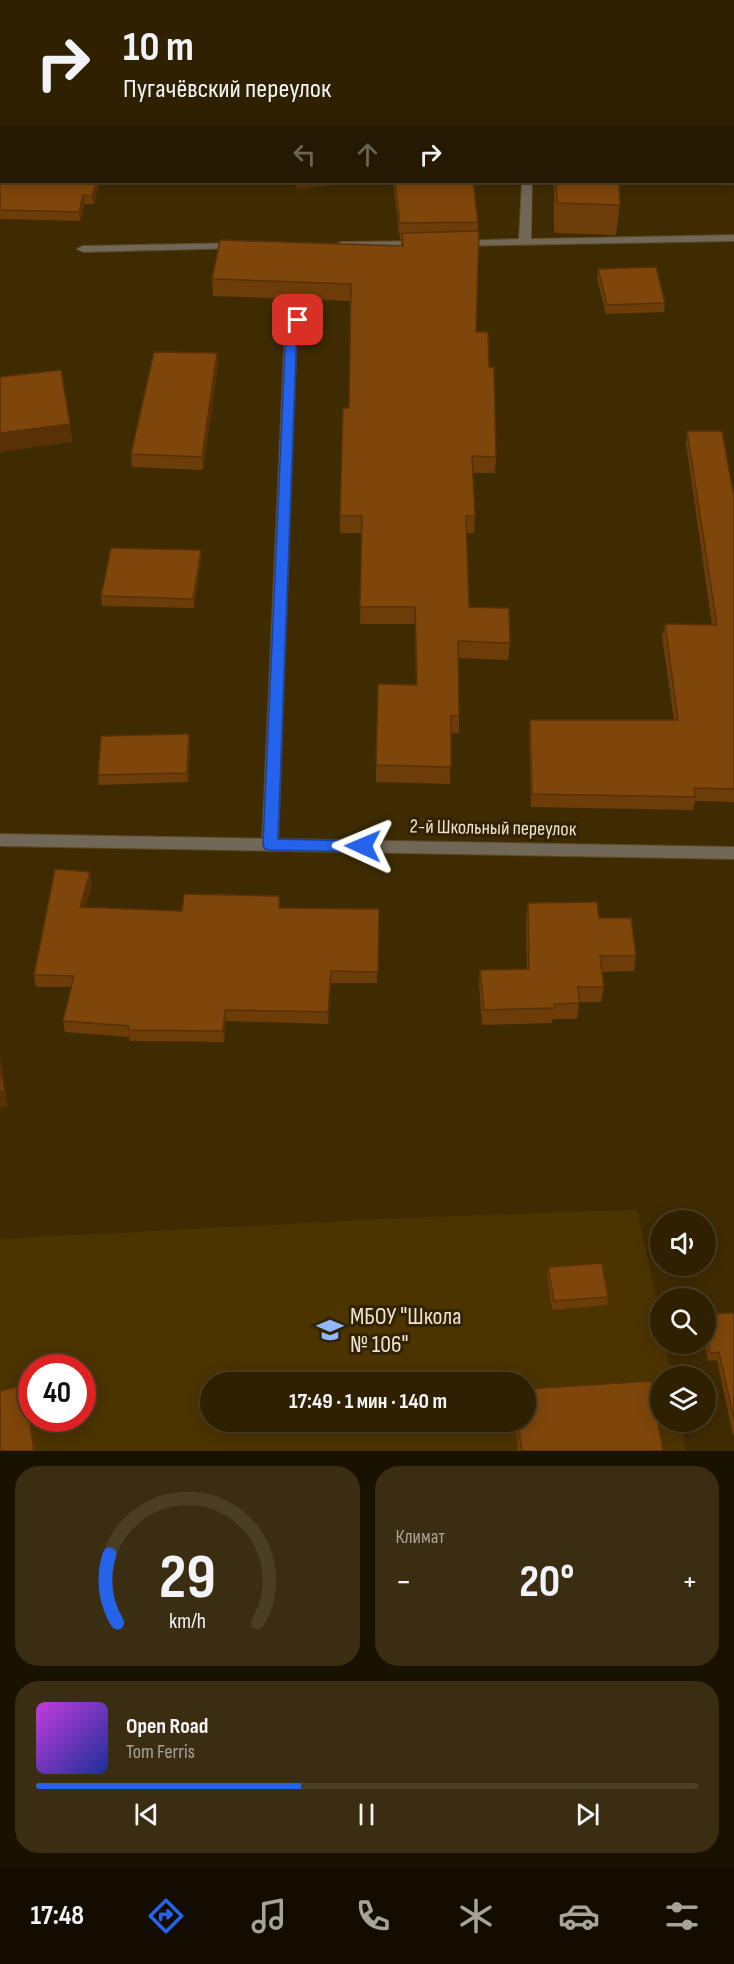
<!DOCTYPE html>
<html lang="ru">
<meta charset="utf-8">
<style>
body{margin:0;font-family:"Sofia Sans Condensed",sans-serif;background:#3b2d11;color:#f1f3f6;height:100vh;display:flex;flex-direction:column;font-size:22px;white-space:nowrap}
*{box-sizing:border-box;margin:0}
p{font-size:20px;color:#a7a399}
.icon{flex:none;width:33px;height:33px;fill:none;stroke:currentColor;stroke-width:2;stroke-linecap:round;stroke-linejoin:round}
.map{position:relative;height:1451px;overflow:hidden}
.details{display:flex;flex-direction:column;gap:15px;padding:15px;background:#1a1201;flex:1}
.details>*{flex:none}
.guide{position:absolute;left:0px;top:0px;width:735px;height:183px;box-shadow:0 3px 15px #0003,0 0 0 2px #4a3e24;background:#2f2002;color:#f1f3f6;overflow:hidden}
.tools{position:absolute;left:650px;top:1210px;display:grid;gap:12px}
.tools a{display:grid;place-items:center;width:66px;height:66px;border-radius:50%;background:#2f2002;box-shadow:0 3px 15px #0003,0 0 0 2px #4a3e24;font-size:30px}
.speed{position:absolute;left:18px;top:1354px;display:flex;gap:12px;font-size:30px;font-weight:700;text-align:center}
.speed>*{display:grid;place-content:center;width:78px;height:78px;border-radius:50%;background:#2f2002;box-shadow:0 3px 15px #0003,0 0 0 2px #4a3e24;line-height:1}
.speed .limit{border:9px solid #d22;background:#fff;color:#111}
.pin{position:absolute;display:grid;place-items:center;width:51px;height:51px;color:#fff;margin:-26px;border-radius:12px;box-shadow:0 3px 9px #0006}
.me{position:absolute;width:66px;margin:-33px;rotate:271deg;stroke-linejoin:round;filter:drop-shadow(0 0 4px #0008)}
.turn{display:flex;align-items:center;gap:21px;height:126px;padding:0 24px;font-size:27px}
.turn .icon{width:78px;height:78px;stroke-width:2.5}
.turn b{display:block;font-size:42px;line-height:51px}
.lanes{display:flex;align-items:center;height:57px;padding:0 24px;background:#0003;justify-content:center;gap:30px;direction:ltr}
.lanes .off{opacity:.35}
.big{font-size:45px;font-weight:700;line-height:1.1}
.details .widget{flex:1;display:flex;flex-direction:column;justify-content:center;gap:9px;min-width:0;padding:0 21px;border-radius:24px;background:#3b2d11}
.details .dial{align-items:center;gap:0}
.dial svg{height:156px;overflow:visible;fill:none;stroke:#4a3e24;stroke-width:7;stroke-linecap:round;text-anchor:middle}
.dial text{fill:#f1f3f6;stroke:none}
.song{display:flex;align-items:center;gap:18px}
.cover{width:72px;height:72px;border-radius:9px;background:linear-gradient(135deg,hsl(290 70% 55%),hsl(230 70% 35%))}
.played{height:6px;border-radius:3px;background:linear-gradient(90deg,#2563eb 40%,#4a3e24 40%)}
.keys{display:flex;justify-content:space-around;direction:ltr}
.heat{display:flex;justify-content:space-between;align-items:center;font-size:33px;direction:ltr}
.details .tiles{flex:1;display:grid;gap:15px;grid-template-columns:1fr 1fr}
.widget:last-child{grid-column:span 2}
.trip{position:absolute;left:200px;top:1372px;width:336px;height:60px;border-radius:30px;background:#2f2002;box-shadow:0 3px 15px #0003,0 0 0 2px #4a3e24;font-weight:700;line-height:60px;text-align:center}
.tabs{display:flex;height:96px;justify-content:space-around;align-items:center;background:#130d01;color:#a7a399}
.tabs .icon{width:42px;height:42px}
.tabs .on{color:#2563eb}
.tabs b{font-size:27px;color:#f1f3f6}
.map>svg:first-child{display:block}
.built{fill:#4c3400;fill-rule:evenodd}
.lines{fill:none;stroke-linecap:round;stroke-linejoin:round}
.service-casing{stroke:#5b4823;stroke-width:2}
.minor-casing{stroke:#5b4823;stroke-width:2}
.tertiary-casing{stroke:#5b4823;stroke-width:2}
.service{fill:#716757;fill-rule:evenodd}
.minor{fill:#716757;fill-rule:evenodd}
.tertiary{fill:#716757;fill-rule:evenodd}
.wall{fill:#6c3c09}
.shaded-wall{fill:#583107}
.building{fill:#7e460a;stroke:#583107;stroke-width:1.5}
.route{fill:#2563eb;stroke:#184099;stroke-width:1.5}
.labels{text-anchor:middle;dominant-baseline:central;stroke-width:6;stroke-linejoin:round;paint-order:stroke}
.street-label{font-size:20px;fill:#efe2ce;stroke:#322205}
.near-poi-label{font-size:24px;fill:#efe2ce;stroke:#322205;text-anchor:start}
</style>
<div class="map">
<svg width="734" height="1451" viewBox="0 0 734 1451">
<rect width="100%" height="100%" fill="#3f2b02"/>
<path class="built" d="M637,1210l23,106v28h5l7,33h-12v45h20l6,29h-686v-212l425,-22zM32,1368h50v51h-50zM210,1383h315v39h-315z"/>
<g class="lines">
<g class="service-casing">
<g id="service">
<path d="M522,182h10l-1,57 203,-4v6l-280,5 -2,-2 6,-3 61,-2z"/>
<path d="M422,241l6,3 -2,2 -85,2 -6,-3 6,-3z"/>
<path d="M239,243l4,1v4l-160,4 -6,-3 6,-3z"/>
</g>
</g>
<g class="minor-casing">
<g id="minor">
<rect x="0" y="35" width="2" height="6"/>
<path d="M298,316l6,4 -7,9 -19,516 -2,4 -6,2 -6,-2 -2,-4 23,-517 9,-11z"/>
</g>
</g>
<g class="tertiary-casing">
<g id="tertiary">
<path d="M698,0h10l-11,2z"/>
<path d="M0,834l734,13v12l-734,-13z"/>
</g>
</g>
<use href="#service" class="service"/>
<use href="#minor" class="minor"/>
<use href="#tertiary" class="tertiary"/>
</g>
<g class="wall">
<path d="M1,52l1,77 -2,-1v-74z"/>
<path d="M0,140l2,42h98l-6,22h-9l-5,17 -80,-2z"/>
<path d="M393,182h80l5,40 -2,110 13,35 7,90 -1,16h-22l2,43 -1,17h-7l2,74 41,36 -2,17 -50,-2 1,58v17h-8l-1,51 -74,-2v-17l40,-80 -1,-61h-55l2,-91h-22v-17l9,-108 2,-107 -138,-5 -1,-17 189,-33v-7h-1z"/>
<path d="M554,182h65l1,23 -4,30 -62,-2z"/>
<path d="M598,269l67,34 -1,9 -58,2 -9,-36z"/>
<path d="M217,353l1,13 -15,104 -71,-3 -1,-13z"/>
<path d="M687,431l46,61h1v310l-39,-1 -2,9 -162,-3 -2,-74 1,-13h144l-12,-83 3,-13 47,1 -26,-182z"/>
<path d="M201,559l-7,49 -92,-2 -1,-10z"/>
<path d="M189,734l1,9 -2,39 -89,3 -1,-10z"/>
<path d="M92,884l-7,23 97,4 97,-15 1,12 99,1 -2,74h-46l-3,41 -102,-3 -2,21 -94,-1 -1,-4 -64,-5 -2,-11 8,-34h-35l-2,-12z"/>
<path d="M528,903l71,15 37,38 -2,15 -32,1 2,15 -3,15h-22l-2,17h-24l-1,4 -70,2 -3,-40 1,-15 47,-1 -1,-50z"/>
<path d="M548,1267l60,30 -1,8 -55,5 -5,-35z"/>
<path d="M734,1313v122h-1l-16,-75 -9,1 -3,-18v-29z"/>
<path d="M515,1422h10l138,29h-145z"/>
</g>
<g class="shaded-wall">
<path d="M341,0h9l-1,2h-9z"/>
<path d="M97,182h3l-6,22 -2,-8z"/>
<path d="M296,182h58l-58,8z"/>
<path d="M83,195l2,9 -5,17 -1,-9z"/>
<path d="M217,353l1,13 -15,104 -1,-13z"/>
<path d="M70,424l3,18 -73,10v-19z"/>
<path d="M201,550v9l-7,49 -1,-9z"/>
<path d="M189,734l1,9 -2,39 -1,-9z"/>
<path d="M90,872l2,12 -10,35 -2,-12z"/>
<path d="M331,971v12l-3,41v-12z"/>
<path d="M225,1010l1,11 -2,21 -1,-11z"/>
<path d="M0,1055l8,51 -8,2z"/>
<path d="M25,1385l4,14 8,52h-3z"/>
</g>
<g class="building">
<path d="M217,0h124l-1,2h-125z"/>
<path d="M559,0h61v2h-62z"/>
<path d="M1,52h1v68h-2v-66z"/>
<path d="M0,140h2v42h95l-5,14 -9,-1 -4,17 -79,-2z"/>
<path d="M395,182h78l5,40 -78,1z"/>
<path d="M556,182h63l1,23 -63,-2z"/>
<path d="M479,231l-3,101h12l1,35h5l2,90 -24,-1 3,60h-9l3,91 40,1 1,35 -52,-2 1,75h-8v51l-75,-2 2,-81 39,1 -2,-78h-55l2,-91h-22l3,-108h6l2,-124 -139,-5 8,-39 183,6 -1,-13z"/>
<path d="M656,267l9,36 -58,2 -9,-36z"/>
<path d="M154,352l63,1 -15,104 -71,-3z"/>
<path d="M61,370l9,54 -70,9v-56z"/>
<path d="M687,431h35l11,61h1v297l-40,-1 1,9 -163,-3 -2,-74h148l-13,-96 52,1z"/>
<path d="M111,548l90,2 -8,49 -92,-3z"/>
<path d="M189,734l-2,39 -89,2 3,-39z"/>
<path d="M55,869l35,3 -10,35 102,4 2,-17 95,2v12l100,1 -1,63 -47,-1 -3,41 -103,-2 -2,21 -95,-1 1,-4 -66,-5 11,-45 -40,-1z"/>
<path d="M597,902l2,16h32l5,38h-36l4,31h-26l1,16 -25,1v4l-70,2 -4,-40 49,-1 -1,-66z"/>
<path d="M0,1063l4,28h-4z"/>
<path d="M602,1263l6,34 -54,4 -6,-34z"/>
<path d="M734,1313v106l-15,-67 -9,1 -5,-30v-9z"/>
<path d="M651,1381l12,70h-141l-4,-29h7v-33z"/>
<path d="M25,1385l9,66h-34v-60z"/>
</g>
<path class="route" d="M298,317l6,3 -7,9 -19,510 85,2 5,1 2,4 -2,4 -5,2 -93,-2 -5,-1 -2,-4 23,-517 8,-10z"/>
<defs>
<g id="school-bare" transform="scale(2.07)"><path d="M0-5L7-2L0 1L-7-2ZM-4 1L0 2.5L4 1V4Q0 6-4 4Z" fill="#8fb8fd" stroke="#322205" stroke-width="2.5" paint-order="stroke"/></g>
</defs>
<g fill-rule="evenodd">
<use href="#school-bare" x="330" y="1330"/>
</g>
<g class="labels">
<g class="street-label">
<text transform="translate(493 828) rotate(1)">2-й Школьный переулок</text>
</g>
<g class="near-poi-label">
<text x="350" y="1316">МБОУ "Школа<tspan x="350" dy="28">№ 106"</tspan></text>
</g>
</g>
</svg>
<div class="tools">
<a><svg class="icon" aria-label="sound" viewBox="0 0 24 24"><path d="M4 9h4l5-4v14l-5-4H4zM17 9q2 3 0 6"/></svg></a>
<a><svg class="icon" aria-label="search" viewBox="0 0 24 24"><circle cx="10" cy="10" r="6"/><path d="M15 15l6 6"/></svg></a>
<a><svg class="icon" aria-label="layers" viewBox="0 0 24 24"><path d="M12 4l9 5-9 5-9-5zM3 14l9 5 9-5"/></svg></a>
</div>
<div class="speed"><div class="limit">40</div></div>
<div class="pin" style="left:298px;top:320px;background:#d93025"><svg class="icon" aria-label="arrive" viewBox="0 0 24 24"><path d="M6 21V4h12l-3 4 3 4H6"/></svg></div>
<svg class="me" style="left:363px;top:846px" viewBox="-20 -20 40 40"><path d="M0-17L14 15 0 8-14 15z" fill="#2563eb" stroke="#fff" stroke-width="4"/></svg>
<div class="trip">17:49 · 1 мин · 140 m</div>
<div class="guide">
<div class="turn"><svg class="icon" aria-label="right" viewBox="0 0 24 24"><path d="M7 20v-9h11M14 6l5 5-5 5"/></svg><div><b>10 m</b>Пугачёвский переулок</div></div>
<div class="lanes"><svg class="icon off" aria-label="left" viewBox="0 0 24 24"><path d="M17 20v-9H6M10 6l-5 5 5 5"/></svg><svg class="icon off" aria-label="ahead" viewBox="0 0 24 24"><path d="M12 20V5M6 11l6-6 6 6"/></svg><svg class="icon" aria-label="right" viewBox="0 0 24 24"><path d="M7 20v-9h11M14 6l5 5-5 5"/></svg></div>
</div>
</div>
<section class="details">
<div class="tiles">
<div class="widget dial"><svg viewBox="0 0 100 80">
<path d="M14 69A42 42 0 1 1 86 69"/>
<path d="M14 69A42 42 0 0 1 10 34" stroke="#2563eb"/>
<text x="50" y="56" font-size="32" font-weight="700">29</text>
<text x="50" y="72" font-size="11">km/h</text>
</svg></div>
<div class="widget"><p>Климат</p>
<div class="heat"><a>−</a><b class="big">20°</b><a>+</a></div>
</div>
<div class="widget">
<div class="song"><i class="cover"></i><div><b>Open Road</b><p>Tom Ferris</p></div></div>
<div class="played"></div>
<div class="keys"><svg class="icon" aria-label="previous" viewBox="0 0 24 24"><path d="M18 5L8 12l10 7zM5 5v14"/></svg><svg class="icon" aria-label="pause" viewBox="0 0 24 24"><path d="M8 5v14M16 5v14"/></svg><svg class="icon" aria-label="next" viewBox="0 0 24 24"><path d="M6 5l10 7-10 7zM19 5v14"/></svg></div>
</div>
</div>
</section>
<nav class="tabs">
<b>17:48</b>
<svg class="icon on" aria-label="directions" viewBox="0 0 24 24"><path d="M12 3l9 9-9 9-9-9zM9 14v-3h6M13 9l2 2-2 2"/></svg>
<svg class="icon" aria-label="music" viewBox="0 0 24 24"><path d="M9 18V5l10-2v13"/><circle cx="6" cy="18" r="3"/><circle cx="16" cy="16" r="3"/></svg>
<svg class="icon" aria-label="phone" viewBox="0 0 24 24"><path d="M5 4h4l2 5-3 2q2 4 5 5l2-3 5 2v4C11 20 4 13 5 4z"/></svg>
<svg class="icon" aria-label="climate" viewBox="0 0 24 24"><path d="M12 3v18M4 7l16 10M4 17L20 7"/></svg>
<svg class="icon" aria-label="car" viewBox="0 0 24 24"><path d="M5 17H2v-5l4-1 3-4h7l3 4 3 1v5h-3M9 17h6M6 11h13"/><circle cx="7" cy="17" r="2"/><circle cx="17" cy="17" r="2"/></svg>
<svg class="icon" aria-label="filters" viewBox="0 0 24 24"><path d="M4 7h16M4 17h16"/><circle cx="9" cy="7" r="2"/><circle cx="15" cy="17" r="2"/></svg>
</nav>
